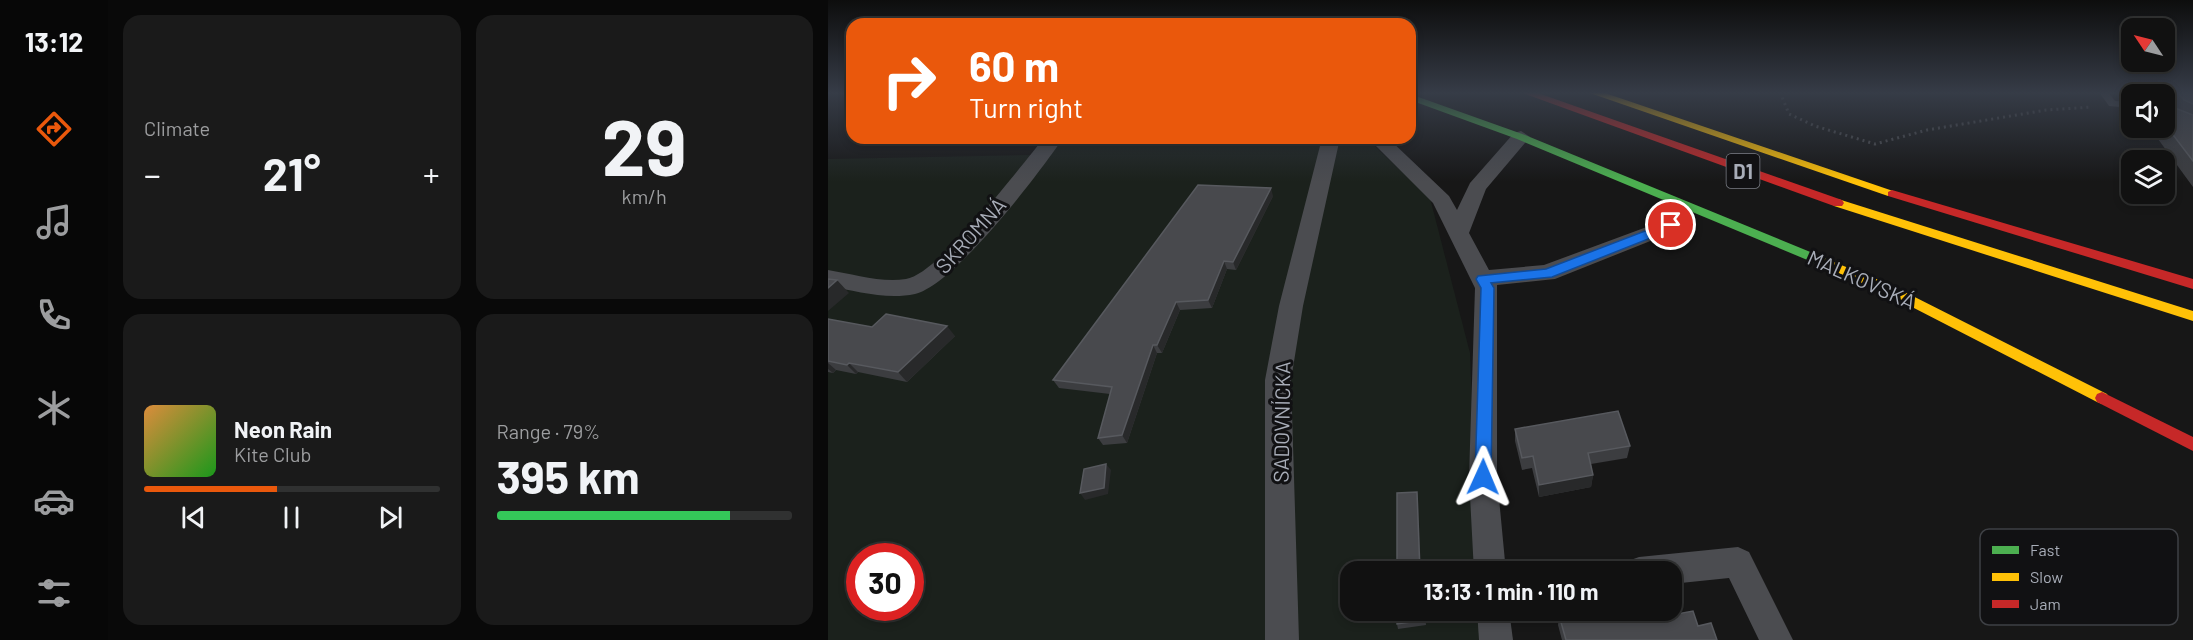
<!DOCTYPE html>
<meta charset="utf-8">
<style>
body{margin:0;font-family:Barlow,sans-serif;background:#1a1a1a;color:#f1f3f6;height:100vh;display:flex;flex-direction:column;font-size:22px;white-space:nowrap}
*{box-sizing:border-box;margin:0}
p{font-size:20px;color:#9c9d9f}
.icon{flex:none;width:33px;height:33px;fill:none;stroke:currentColor;stroke-width:2;stroke-linecap:round;stroke-linejoin:round}
.map{position:relative;flex:1;overflow:hidden}
.side{display:flex;flex-direction:column;gap:15px;padding:15px;background:#090909;width:720px}
.side>*{flex:none}
.hud{position:absolute;left:18px;top:18px;width:570px;height:126px;border-radius:18px;box-shadow:0 3px 9px #0003,0 0 0 2px #303131;background:#ea580c;color:#fff;overflow:hidden}
.needle{width:39px;rotate:305deg}
.controls{position:absolute;left:1293px;top:18px;display:grid;gap:12px}
.controls a{display:grid;place-items:center;width:54px;height:54px;border-radius:12px;background:#111;box-shadow:0 3px 9px #0003,0 0 0 2px #303131;font-size:30px}
.speed{position:absolute;left:18px;top:543px;display:flex;gap:12px;font-size:30px;font-weight:700;text-align:center}
.speed>*{display:grid;place-content:center;width:78px;height:78px;border-radius:50%;background:#111;box-shadow:0 3px 9px #0003,0 0 0 2px #303131;line-height:1}
.speed .limit{border:9px solid #d22;background:#fff;color:#111}
.pin{position:absolute;display:grid;place-items:center;width:51px;height:51px;color:#fff;margin:-26px;border:3px solid #fff;border-radius:50%;box-shadow:0 2px 6px #0007}
.me{position:absolute;width:66px;margin:-33px;rotate:1deg;stroke-linejoin:round;filter:drop-shadow(0 0 4px #0008)}
.turn{display:flex;align-items:center;gap:21px;height:126px;padding:0 24px;font-size:27px}
.turn .icon{width:78px;height:78px;stroke-width:2.5}
.turn b{display:block;font-size:42px;line-height:51px}
.big{font-size:45px;font-weight:700;line-height:1.1}
.side .widget{flex:1;display:flex;flex-direction:column;justify-content:center;gap:9px;min-width:0;padding:0 21px;border-radius:18px;background:#1a1a1a}
.side .dial{align-items:center;gap:0}
.dial b{font-size:78px;line-height:1}
.song{display:flex;align-items:center;gap:18px}
.cover{width:72px;height:72px;border-radius:9px;background:linear-gradient(135deg,hsl(30 70% 55%),hsl(120 70% 35%))}
.played{height:6px;border-radius:3px;background:linear-gradient(90deg,#ea580c 45%,#303131 45%)}
.keys{display:flex;justify-content:space-around;direction:ltr}
.heat{display:flex;justify-content:space-between;align-items:center;font-size:33px;direction:ltr}
.charge{height:9px;border-radius:4px;background:linear-gradient(90deg,#34c759 79%,#303131 0)}
.side .tiles{flex:1;display:grid;gap:15px;grid-template-columns:repeat(2,1fr)}
.trip{position:absolute;left:512px;top:561px;width:342px;height:60px;border-radius:18px;background:#111;box-shadow:0 3px 9px #0003,0 0 0 2px #303131;font-weight:700;line-height:60px;text-align:center}
main{display:flex;flex:1;min-height:0}
.tabs{display:flex;flex-direction:column;width:108px;justify-content:space-around;align-items:center;background:#070707;color:#9c9d9f}
.tabs .icon{width:42px;height:42px}
.tabs .active{color:#ea580c}
.tabs b{font-size:27px;color:#f1f3f6}
.map>svg:first-child{display:block}
.green{fill:#1b211c;fill-rule:evenodd}
.lines{fill:none;stroke-linecap:round;stroke-linejoin:round}
.path{stroke:#4d4e52;stroke-width:3;stroke-dasharray:2 4;stroke-linecap:butt}
.lane{fill:#4b4c50;fill-rule:evenodd}
.street{fill:#4b4c50;fill-rule:evenodd}
.fast{fill:#4caf50;fill-rule:evenodd}
.slow{fill:#ffc107;fill-rule:evenodd}
.jam{fill:#c62828;fill-rule:evenodd}
.wall{fill:#3c3d40}
.shaded-wall{fill:#28292a}
.building{fill:#48494d;stroke:#57595e;stroke-width:1.5}
.route{fill:#1a73e8;stroke:#114b97;stroke-width:1.5}
.labels{text-anchor:middle;dominant-baseline:central;stroke-width:6;stroke-linejoin:round;paint-order:stroke}
.shield{fill:#111113;stroke:#7b7e86;stroke-width:1.5}
.shield-label{font-size:20px;font-weight:bold;fill:#a8adb8}
.street-label{font-size:21px;fill:#a8adb8;stroke:#111113}
.key{fill:#111113;stroke:#3e4045;stroke-width:1.5}
.key-label{font-size:16px;fill:#a8adb8}
</style>
<main>
<nav class="tabs">
<b>13:12</b>
<svg class="icon active" aria-label="directions" viewBox="0 0 24 24"><path d="M12 3l9 9-9 9-9-9zM9 14v-3h6M13 9l2 2-2 2"/></svg>
<svg class="icon" aria-label="music" viewBox="0 0 24 24"><path d="M9 18V5l10-2v13"/><circle cx="6" cy="18" r="3"/><circle cx="16" cy="16" r="3"/></svg>
<svg class="icon" aria-label="phone" viewBox="0 0 24 24"><path d="M5 4h4l2 5-3 2q2 4 5 5l2-3 5 2v4C11 20 4 13 5 4z"/></svg>
<svg class="icon" aria-label="climate" viewBox="0 0 24 24"><path d="M12 3v18M4 7l16 10M4 17L20 7"/></svg>
<svg class="icon" aria-label="car" viewBox="0 0 24 24"><path d="M5 17H2v-5l4-1 3-4h7l3 4 3 1v5h-3M9 17h6M6 11h13"/><circle cx="7" cy="17" r="2"/><circle cx="17" cy="17" r="2"/></svg>
<svg class="icon" aria-label="filters" viewBox="0 0 24 24"><path d="M4 7h16M4 17h16"/><circle cx="9" cy="7" r="2"/><circle cx="15" cy="17" r="2"/></svg>
</nav>
<section class="side">
<div class="tiles">
<div class="widget"><p>Climate</p>
<div class="heat"><a>−</a><b class="big">21°</b><a>+</a></div>
</div>
<div class="widget dial"><b>29</b><p>km/h</p></div>
<div class="widget">
<div class="song"><i class="cover"></i><div><b>Neon Rain</b><p>Kite Club</p></div></div>
<div class="played"></div>
<div class="keys"><svg class="icon" aria-label="previous" viewBox="0 0 24 24"><path d="M18 5L8 12l10 7zM5 5v14"/></svg><svg class="icon" aria-label="pause" viewBox="0 0 24 24"><path d="M8 5v14M16 5v14"/></svg><svg class="icon" aria-label="next" viewBox="0 0 24 24"><path d="M6 5l10 7-10 7zM19 5v14"/></svg></div>
</div>
<div class="widget"><p>Range · 79%</p><b class="big">395 km</b><div class="charge"></div></div>
</div>
</section>
<div class="map">
<svg width="1365" height="640" viewBox="0 0 1365 640">
<rect width="100%" height="100%" fill="#171717"/>
<path class="green" d="M220,138h318l64,60 40,155 9,218 -129,1v38l130,1 1,29h-653v-481l205,-4zM32,556h50v52h-50z"/>
<g class="lines">
<path class="path" d="M952,92l9,22 26,12 60,18 52,-14 119,-20 46,-3"/>
<path class="lane" d="M1271,92h9l7,9 17,1v6l-23,-2z"/>
<g class="street">
<path d="M1300,92h17l2,2h-15v3z"/>
<path d="M693,131l9,6 -44,52 -17,44 20,37 55,-5 127,-47 7,2 4,5 -4,5 -123,49 -58,6v192l9,95h-32l-5,-95 6,-189 -42,-85 -65,-65h20l61,58 8,14 13,-27 44,-50z"/>
<path d="M216,138h19c-24,36 -109,147 -148,156 -29,6 -59,-3 -87,-8v-16c25,4 53,13 78,9 33,-5 114,-112 138,-141z"/>
<path d="M494,138h18l-37,168 -12,74 8,260h-34v-260l14,-74z"/>
<path d="M910,547l11,5 44,88h-34l-30,-62 -58,6v-12h-48l5,-11 11,-4z"/>
<path d="M649,610h32l4,30h-34z"/>
</g>
<path class="fast" d="M582,94l115,41 300,123 2,3 -6,4 -4,-1 -300,-125 -107,-39z"/>
<g class="slow">
<path d="M759,92h15l294,100 2,2 -2,2h-8z"/>
<path d="M1010,199l355,112v10l-359,-115 -2,-3z"/>
<path d="M993,257l68,27 218,110 2,4 -2,4 -5,2 -5,-2 -218,-112 -62,-26 -2,-3z"/>
</g>
<g class="jam">
<path d="M692,92h15l307,108 2,3 -2,3h-8z"/>
<path d="M1064,190l301,89v10l-305,-93v-4z"/>
<path d="M1274,392l91,45v14l-96,-49 -2,-4 2,-4z"/>
</g>
</g>
<g class="wall">
<path d="M1329,92h36v95l-43,-59h14v-21h7l-7,-7v-6h-5z"/>
<path d="M445,196l-37,74 -9,-1 -15,39 -32,2 -18,43h-5l-30,90 -24,2 -5,-7 12,-44 -51,-6 -6,-8z"/>
<path d="M0,319l44,8 83,9 -48,46 -49,-10 -2,2 -20,-4 -3,3 -5,-1z"/>
<path d="M687,429l115,17 -3,12 -36,6 2,11 -2,12 -52,10 -7,-29 -10,2 -7,-29z"/>
<path d="M597,610l1,15 -28,4 -1,-5z"/>
<path d="M731,615l102,2 37,9 19,14h-155l-4,-15z"/>
</g>
<g class="shaded-wall">
<path d="M443,188l2,8 -37,74 -3,-8z"/>
<path d="M396,261l3,8 -15,39 -4,-8z"/>
<path d="M9,280l12,13 -21,18v-23z"/>
<path d="M348,302l4,8 -18,43 -5,-8z"/>
<path d="M119,326l8,10 -48,46 -9,-10z"/>
<path d="M325,345l4,8 -30,90 -5,-8z"/>
<path d="M0,363l8,7 -3,3 -5,-4z"/>
<path d="M21,363l9,9 -2,2 -9,-9z"/>
<path d="M278,464l5,6 -3,24 -23,6 -5,-7z"/>
<path d="M765,475l-2,12 -52,10v-12z"/>
<path d="M589,492l1,6 3,74h-1z"/>
</g>
<g class="building">
<path d="M1349,92h16v12l-9,-4z"/>
<path d="M1336,107l11,1 18,7v46l-29,-38z"/>
<path d="M370,185l73,3 -38,74 -9,-1 -16,39 -32,2 -19,43h-4l-31,90 -24,3 14,-51 -59,-7z"/>
<path d="M0,279l9,1 -9,8z"/>
<path d="M58,314l61,12 -49,46 -49,-9 -2,2 -19,-4v-42l44,8z"/>
<path d="M790,411l12,35 -42,7 5,22 -54,10 -6,-29 -11,2 -7,-29z"/>
<path d="M278,464l-2,24 -24,5 4,-24z"/>
<path d="M589,492l3,80h-23v-79z"/>
<path d="M569,610h27l1,10 -28,4z"/>
<path d="M758,610h28l2,6 21,-6h21l3,7 32,-6 5,15 13,-3 6,17h-151l-7,-25z"/>
</g>
<linearGradient id="sky" x2="0" y2="1"><stop stop-color="#0d0d0d"/><stop offset="0.51" stop-color="#363c47"/><stop offset="1" stop-color="#363c47" stop-opacity="0"/></linearGradient>
<rect width="1365" height="182" fill="url(#sky)"/>
<path class="route" d="M843,221l5,1v6l-124,49 -61,6 3,5 -3,189 -2,5h-12l-2,-5 6,-189 -5,-9 2,-3 68,-7z"/>
<g class="labels">
<rect class="shield" x="898.5" y="154" width="33" height="34" rx="4.5"/>
<g class="shield-label">
<text x="915" y="171">D1</text>
</g>
<g class="street-label">
<text transform="translate(142 235) rotate(-48)">SKROMNÁ</text>
<text transform="translate(1034 279) rotate(24)">MALKOVSKÁ</text>
<text transform="translate(453 422) rotate(-89)">SADOVNÍCKA</text>
</g>
</g>
<rect x="1152" y="529" width="198" height="96" rx="9" class="key"/>
<rect x="1164" y="546" width="27" height="8" fill="#4caf50"/>
<rect x="1164" y="573" width="27" height="8" fill="#ffc107"/>
<rect x="1164" y="600" width="27" height="8" fill="#c62828"/>
<g class="key-label">
<text x="1202" y="556">Fast</text>
<text x="1202" y="583">Slow</text>
<text x="1202" y="610">Jam</text>
</g>
</svg>
<div class="controls">
<a><svg class="needle" viewBox="-14 -14 28 28"><path d="M0-13l5 13h-10z" fill="#e53935"/><path d="M0 13l5-13h-10z" fill="#9c9d9f"/></svg></a>
<a><svg class="icon" aria-label="sound" viewBox="0 0 24 24"><path d="M4 9h4l5-4v14l-5-4H4zM17 9q2 3 0 6"/></svg></a>
<a><svg class="icon" aria-label="layers" viewBox="0 0 24 24"><path d="M12 4l9 5-9 5-9-5zM3 14l9 5 9-5"/></svg></a>
</div>
<div class="speed"><div class="limit">30</div></div>
<div class="pin" style="left:843px;top:225px;background:#d93025"><svg class="icon" aria-label="arrive" viewBox="0 0 24 24"><path d="M6 21V4h12l-3 4 3 4H6"/></svg></div>
<svg class="me" style="left:655px;top:477px" viewBox="-20 -20 40 40"><path d="M0-17L14 15 0 8-14 15z" fill="#1a73e8" stroke="#fff" stroke-width="4"/></svg>
<div class="trip">13:13 · 1 min · 110 m</div>
<div class="hud">
<div class="turn"><svg class="icon" aria-label="right" viewBox="0 0 24 24"><path d="M7 20v-9h11M14 6l5 5-5 5"/></svg><div><b>60 m</b>Turn right</div></div>
</div>
</div>
</main>
